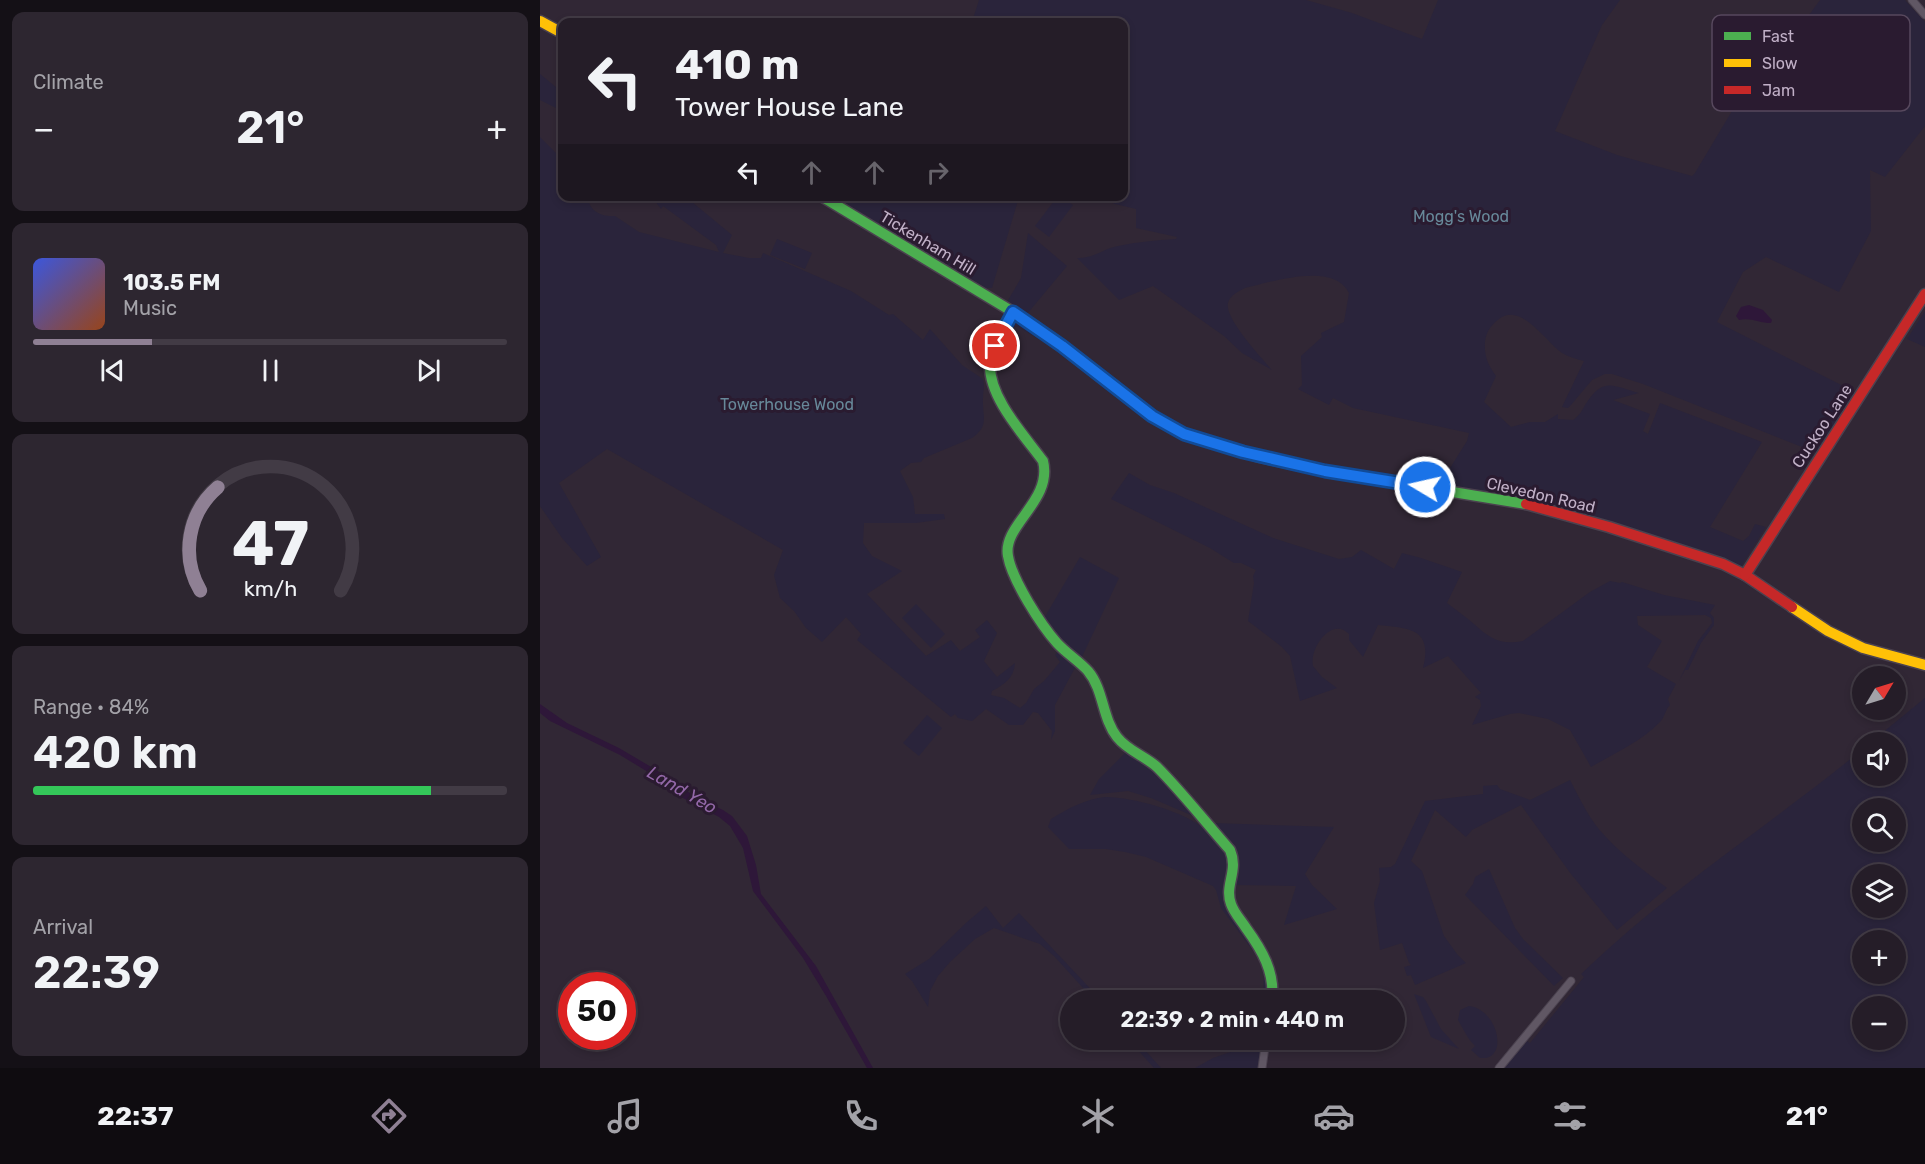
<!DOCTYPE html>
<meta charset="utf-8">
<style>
body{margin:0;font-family:Rubik,sans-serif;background:#2d2630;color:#f1f3f6;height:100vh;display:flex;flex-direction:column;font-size:22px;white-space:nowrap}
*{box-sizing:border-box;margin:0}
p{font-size:20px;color:#a3a2a8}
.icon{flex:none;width:33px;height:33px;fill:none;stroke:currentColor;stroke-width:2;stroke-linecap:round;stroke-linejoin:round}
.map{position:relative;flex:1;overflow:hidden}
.side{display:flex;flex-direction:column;gap:12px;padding:12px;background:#141016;width:540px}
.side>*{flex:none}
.hud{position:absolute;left:18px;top:18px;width:570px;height:183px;border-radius:12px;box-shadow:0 3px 9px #0003,0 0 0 2px #423b45;background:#251d28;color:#f1f3f6;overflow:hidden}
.needle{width:39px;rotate:52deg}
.buttons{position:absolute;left:1312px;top:666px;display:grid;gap:12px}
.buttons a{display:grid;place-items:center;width:54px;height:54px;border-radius:50%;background:#251d28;box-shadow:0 3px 9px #0003,0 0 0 2px #423b45;font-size:30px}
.speed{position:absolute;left:18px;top:972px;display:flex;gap:12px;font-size:30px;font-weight:700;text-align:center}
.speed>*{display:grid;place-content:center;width:78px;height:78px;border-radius:50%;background:#251d28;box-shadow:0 3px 9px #0003,0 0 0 2px #423b45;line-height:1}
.speed .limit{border:9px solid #d22;background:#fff;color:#111}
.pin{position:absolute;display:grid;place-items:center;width:51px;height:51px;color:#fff;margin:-26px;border:3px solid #fff;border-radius:50%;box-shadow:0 2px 6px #0007}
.me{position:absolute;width:66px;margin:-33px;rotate:279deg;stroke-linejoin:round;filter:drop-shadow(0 0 4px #0008)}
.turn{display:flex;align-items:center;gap:21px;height:126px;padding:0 18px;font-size:27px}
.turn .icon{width:78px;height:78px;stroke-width:2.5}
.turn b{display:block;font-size:42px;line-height:51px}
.lanes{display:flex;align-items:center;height:57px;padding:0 18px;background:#0003;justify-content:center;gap:30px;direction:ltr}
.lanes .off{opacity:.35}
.big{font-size:45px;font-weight:600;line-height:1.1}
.side .widget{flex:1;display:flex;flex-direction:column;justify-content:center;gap:9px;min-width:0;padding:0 21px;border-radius:12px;background:#2d2630}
.side .dial{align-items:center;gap:0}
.dial svg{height:156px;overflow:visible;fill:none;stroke:#423b45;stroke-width:7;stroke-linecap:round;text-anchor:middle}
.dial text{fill:#f1f3f6;stroke:none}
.song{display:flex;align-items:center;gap:18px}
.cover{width:72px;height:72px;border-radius:9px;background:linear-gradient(135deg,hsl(230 70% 55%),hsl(20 70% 35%))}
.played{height:6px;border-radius:3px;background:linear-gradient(90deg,#8f8094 25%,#423b45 25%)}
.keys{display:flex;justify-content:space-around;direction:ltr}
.heat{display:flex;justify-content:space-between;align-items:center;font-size:33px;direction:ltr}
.charge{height:9px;border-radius:4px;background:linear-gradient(90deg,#34c759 84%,#423b45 0)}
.trip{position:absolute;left:520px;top:990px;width:345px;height:60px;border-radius:30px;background:#251d28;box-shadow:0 3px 9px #0003,0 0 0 2px #423b45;font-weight:600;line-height:60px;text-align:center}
.dock{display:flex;height:96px;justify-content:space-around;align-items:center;background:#0f0c10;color:#a3a2a8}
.dock .icon{width:42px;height:42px}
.dock .current{color:#8f8094}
.dock b{font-size:27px;color:#f1f3f6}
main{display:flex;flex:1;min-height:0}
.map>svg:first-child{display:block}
.green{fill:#2a243b;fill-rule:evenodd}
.water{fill:#2e1739}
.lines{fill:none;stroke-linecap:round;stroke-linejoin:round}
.street-casing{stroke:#4b424f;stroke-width:9}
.fast-casing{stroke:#4b424f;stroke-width:13}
.slow-casing{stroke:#4b424f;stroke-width:13}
.jam-casing{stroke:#4b424f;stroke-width:13}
.street{stroke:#605764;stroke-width:7}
.fast{stroke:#4caf50;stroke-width:10}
.slow{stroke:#ffc107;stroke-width:10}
.jam{stroke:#c62828;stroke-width:10}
.route-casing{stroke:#114b97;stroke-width:15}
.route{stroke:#1a73e8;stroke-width:10}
.labels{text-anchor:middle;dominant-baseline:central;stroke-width:6;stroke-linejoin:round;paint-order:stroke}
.park-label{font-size:16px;fill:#678899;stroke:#2a1b30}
.street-label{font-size:16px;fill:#c1b0c7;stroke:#2a1b30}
.water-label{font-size:18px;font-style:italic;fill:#9368a8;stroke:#2a1b30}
.key{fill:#2a1b30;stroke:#57485d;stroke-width:1.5}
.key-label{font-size:16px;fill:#c1b0c7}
</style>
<main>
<section class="side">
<div class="widget"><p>Climate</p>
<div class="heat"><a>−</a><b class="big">21°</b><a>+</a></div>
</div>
<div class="widget">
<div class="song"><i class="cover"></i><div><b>103.5 FM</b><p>Music</p></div></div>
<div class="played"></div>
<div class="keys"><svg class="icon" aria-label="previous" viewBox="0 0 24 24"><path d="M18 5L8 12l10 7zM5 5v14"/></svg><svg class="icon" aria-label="pause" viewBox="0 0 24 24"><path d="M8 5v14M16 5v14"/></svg><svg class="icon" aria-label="next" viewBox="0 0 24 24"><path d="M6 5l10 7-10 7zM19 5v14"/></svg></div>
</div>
<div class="widget dial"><svg viewBox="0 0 100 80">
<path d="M14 69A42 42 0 1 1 86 69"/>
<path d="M14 69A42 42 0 0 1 23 16" stroke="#8f8094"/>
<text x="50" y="56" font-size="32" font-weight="700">47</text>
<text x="50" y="72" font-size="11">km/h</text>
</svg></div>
<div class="widget"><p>Range · 84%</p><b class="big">420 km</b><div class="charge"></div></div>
<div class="widget"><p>Arrival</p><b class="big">22:39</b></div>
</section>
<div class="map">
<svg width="1385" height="1068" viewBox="0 0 1385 1068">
<rect width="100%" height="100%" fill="#312735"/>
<g class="green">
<path d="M439,0h327l46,13 70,26 16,-39h182l-18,25 -47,106 62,24 75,21 3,-3 37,-62 34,-32 19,-31 35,-48h85l20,22v104l-40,51 -15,-7 1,61 -32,61 -73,-35 -23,15 -26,50 138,70 -38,61 -174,-69 -31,-10h-7l-13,6 -21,25 -3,3 -6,-1 22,-46c-8,-2 -15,-4 -22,-8 -17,-12 -41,-51 -63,-34 -8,6 -13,13 -14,23 -1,14 3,23 11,34l-12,26 27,25 19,-5h15l13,-8v5l15,1c6,-4 9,-9 12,-15 18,-28 26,-20 54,-12l-26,7 37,14 -7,17 5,3 12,-31 102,39 -52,85 33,14 6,-5 6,-12 11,3 -26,41 -76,-29 -82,-24 -55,-15 -87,-16 27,-43 2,-8 -116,-25 -20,-10 -4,7 -31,-16 4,-4 -1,-29 21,-19 -1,-4 23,-11 5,-29c-16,-32 -77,-11 -104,-5 -6,3 -15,7 -17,15 -4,15 34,55 44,67l-30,-17 -18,-17 -71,-50 -34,14 -42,-42c19,0 25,-9 41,-12 19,-4 39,-6 58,-7l1,-2 -41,-9v-19l-21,-5 -18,-7 27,-1v-174h-152z"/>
<path d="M0,74l22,18v19l-22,-11z"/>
<path d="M0,137l22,22v37l26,1c1,14 13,20 27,19l24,16 80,20 -3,-7 -53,-39 -2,3 -6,-8 2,-1v-3h29l46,38 -9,18 26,5h12l2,-5 88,38 38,24 4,-1 30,26 7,-11 32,36 21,14c2,8 0,12 0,19 -1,19 7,27 -11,40l-48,20 -3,4 -10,1 -11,8 13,26 2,17h29l1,5 -29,4h-52l-1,20 9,13 30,15 -35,23 59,62 25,-16 9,11 20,-14 -5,-7 12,-10 10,13 -13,28 13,16 18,-14c-1,15 -10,21 -23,28l-1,4 13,3 16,10 6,-5 8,-14 10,-8 16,-19 -5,-7 5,-6 17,15 -22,41v26l-4,9 1,-9 -14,-18 -5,-1 -10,13h-14l-23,-16 -14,12 -14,-3 -3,-4 -4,3 -94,-77 4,-6 -15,-17 -24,25 -16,-14 -12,-17 -14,-13 -6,-23 9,-25 -176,-101 -48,34 42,74 -14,9 -25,-28 -22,-32z"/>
<path d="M293,197h186l-27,91h-6z"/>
<path d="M517,197h4l12,8 -24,32 -14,-11z"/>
<path d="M488,233l39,33 -40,48 -20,-12 14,-24z"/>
<path d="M237,239l35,14 -7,16 -35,-14z"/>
<path d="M1385,311v36l-18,-8z"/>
<path d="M473,320h3l45,31 -1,2 -1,-2 -41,-24h-8z"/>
<path d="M589,473l21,12 24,8 99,45 66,21 13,-2 9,-7 33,19 8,-16 19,5 41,14 -15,31c9,7 19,14 27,21 17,15 25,21 49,17l67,-49 20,-11 10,2 2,-1 42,13 51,10 -5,8 4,5v7l-13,18 -13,27h-3l-6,11 19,-40 14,-18 -1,-5 -6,-3 -68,1 1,9 24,16 -15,26 29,17 -8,15 2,6c-5,5 -5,12 -10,17 -18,19 -45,31 -69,45l-21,-37 -22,-11 -29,-6 -9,1 -38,11 9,-19 -1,-6 -5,-3 6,-4 -33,-37 -25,12c10,-39 -13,-40 -45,-43l-15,32 -14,-17v-6c-17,-18 -40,14 -36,32l9,11 15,11 -37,13 -10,-45 -8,-9 -34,-26 6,-38 -1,-7 3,-6 -15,-7h-7l-24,-15 -99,-49z"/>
<path d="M540,557l39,21 -38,81 -19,-16 -19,-23z"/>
<path d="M376,604l29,30 -14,14 -29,-30z"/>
<path d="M1385,698v370h-422l24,-27 3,2 54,-66 -3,-3c87,-84 189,-149 282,-225v27h33v-34h-25zM1323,808h33v34h-33zM1323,874h33v34h-33zM1323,940h33v34h-33zM1323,1006h33v34h-33z"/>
<path d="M387,715l15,13 -23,28 -16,-13z"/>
<path d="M586,752l26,15 46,51 -47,-20 -23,-7 -38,4 9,-16z"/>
<path d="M1030,780c10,19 20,41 35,56 18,20 41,36 62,52l-50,42 -46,-56 -50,-69 -49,25 -6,7 -31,-27 -24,51 11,10 22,65 13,18 9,9 -51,22 -4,-10 -4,1 -3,-9 7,-2 -2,-2 -7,-20 -22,7 -6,-47 6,-22 -1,-13 12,-1 4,-3 30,-63 58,-7v-8l14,-1 3,4 30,11z"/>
<path d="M566,797c27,0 80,15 100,33 9,9 16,19 24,28v53l39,60v29h-6l1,-24 -5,-17 -38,-51 -5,-18 -3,-4 -67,-29 -21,-5 -19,-3h-37l-21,-22 3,-8c18,-11 34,-20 55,-22z"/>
<path d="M672,823l122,4 -29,47 7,11 25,24 -53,16 12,-39 -63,-1c7,-38 5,-35 -21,-62z"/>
<path d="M949,869l26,59 8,11 40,39 -9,8 -89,-91 8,-11 2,-7z"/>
<path d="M446,906l17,22 16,-15 82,87h-7l-40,-44 -14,-12 -46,-16 -19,11 -25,23 -12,14 -8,15 -2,16 -16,-26 -7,-7 24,-15 38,-37z"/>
<path d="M874,994l9,3 3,4 15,28 18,20 -28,-12z"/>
<path d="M929,1006c29,3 41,55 11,52l-9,-8 4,-4c-8,-8 -11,-16 -17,-26l2,-10z"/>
<path d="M589,1040h7l25,28h-7z"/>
<path d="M713,1040h9l-3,28h-64l18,-10 32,-11z"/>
</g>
<g class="water">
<path d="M1209,305l14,5 9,10 -1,3c-11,0 -21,-6 -32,-3l-3,-4 5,-9z"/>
<path d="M0,704l27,19 52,25 39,23 39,27 26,12 9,6 15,20 9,29 5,29 55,72 57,102h-6l-41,-72 -23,-38 -50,-67 -10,-43 -13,-22 -11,-9 -36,-19 -35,-26 -28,-17 -70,-34 -10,-8z"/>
</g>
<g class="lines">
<g class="street-casing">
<g id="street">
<path d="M1372,0l13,15"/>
<path d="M722,1068l4,-28"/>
<path d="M959,1068l72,-87"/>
</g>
</g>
<g class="fast-casing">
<g id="fast">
<path d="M281,196l192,116 49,34 90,70 32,18 76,23 65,14 201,33"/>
<path d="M473,312c-9,15 -22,33 -23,51 -2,34 34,72 53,98 10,40 -41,64 -35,95 4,24 33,69 49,87 9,10 22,18 31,28 16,19 14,47 29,66 11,14 28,19 40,30 26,26 49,56 73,83 9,21 -6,35 1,54 3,9 10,16 15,24 16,22 29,44 26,72"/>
</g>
</g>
<g class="slow-casing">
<g id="slow">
<path d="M0,21l22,12"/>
<path d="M1252,607l36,24 35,17 62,17"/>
</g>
</g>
<g class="jam-casing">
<g id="jam">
<path d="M986,504l83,23 114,37 22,11 47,32"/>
<path d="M1205,575l180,-281"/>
</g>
</g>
<use href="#street" class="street"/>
<use href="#fast" class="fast"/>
<use href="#slow" class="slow"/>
<use href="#jam" class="jam"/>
</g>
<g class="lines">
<g class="route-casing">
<path id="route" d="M455,346l18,-34 49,34 90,70 32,18 59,18 82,19 100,16"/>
</g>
<use href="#route" class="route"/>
</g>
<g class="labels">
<g class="park-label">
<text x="921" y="216">Mogg's Wood</text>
<text x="247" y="404">Towerhouse Wood</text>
</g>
<g class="street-label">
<text transform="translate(388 243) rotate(31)">Tickenham Hill</text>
<text transform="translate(1282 426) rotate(-57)">Cuckoo Lane</text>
<text transform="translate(1001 495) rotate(13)">Clevedon Road</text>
</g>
<g class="water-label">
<text transform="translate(142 790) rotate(30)">Land Yeo</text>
</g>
</g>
<rect x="1172" y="15" width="198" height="96" rx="9" class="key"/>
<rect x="1184" y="32" width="27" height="8" fill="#4caf50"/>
<rect x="1184" y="59" width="27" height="8" fill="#ffc107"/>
<rect x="1184" y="86" width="27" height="8" fill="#c62828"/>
<g class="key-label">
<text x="1222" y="42">Fast</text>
<text x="1222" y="69">Slow</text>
<text x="1222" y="96">Jam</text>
</g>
</svg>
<div class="buttons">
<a><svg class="needle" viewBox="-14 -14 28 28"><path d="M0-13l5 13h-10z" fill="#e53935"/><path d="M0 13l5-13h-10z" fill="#a3a2a8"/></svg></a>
<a><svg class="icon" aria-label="sound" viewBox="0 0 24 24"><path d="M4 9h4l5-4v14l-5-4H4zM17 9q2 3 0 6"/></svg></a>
<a><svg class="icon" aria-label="search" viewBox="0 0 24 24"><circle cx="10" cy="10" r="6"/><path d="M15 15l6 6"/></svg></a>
<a><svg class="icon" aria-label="layers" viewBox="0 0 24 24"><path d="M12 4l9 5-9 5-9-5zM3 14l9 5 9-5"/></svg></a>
<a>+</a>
<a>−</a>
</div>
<div class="speed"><div class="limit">50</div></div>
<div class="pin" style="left:455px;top:346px;background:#d93025"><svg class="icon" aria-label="arrive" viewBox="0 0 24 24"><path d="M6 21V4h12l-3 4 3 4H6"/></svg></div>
<svg class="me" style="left:885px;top:487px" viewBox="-20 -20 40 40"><circle r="17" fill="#1a73e8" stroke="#fff" stroke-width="3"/><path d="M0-11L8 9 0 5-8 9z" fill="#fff"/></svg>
<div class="trip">22:39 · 2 min · 440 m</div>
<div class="hud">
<div class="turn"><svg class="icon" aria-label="left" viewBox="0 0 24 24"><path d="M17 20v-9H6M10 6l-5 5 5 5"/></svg><div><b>410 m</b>Tower House Lane</div></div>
<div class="lanes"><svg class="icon" aria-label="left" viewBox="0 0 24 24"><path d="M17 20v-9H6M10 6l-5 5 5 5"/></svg><svg class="icon off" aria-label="ahead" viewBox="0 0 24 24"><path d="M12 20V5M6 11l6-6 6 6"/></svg><svg class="icon off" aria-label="ahead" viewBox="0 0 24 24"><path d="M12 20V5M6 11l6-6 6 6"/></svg><svg class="icon off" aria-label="right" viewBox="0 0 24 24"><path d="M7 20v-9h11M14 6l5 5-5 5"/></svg></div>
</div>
</div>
</main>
<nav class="dock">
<b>22:37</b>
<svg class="icon current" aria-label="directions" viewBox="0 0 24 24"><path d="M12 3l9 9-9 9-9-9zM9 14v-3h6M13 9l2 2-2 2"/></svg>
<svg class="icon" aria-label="music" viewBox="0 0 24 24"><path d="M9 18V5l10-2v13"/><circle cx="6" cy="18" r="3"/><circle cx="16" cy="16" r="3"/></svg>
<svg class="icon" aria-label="phone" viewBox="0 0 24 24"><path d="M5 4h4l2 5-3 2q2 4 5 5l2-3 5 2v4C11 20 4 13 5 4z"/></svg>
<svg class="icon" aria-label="climate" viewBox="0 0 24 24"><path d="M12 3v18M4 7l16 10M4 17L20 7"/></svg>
<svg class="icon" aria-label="car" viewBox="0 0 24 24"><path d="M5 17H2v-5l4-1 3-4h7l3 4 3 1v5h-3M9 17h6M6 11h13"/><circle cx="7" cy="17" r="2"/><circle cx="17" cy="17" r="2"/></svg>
<svg class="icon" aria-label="filters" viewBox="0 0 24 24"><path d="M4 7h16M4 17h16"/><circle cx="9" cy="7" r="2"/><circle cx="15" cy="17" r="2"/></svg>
<b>21°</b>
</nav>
